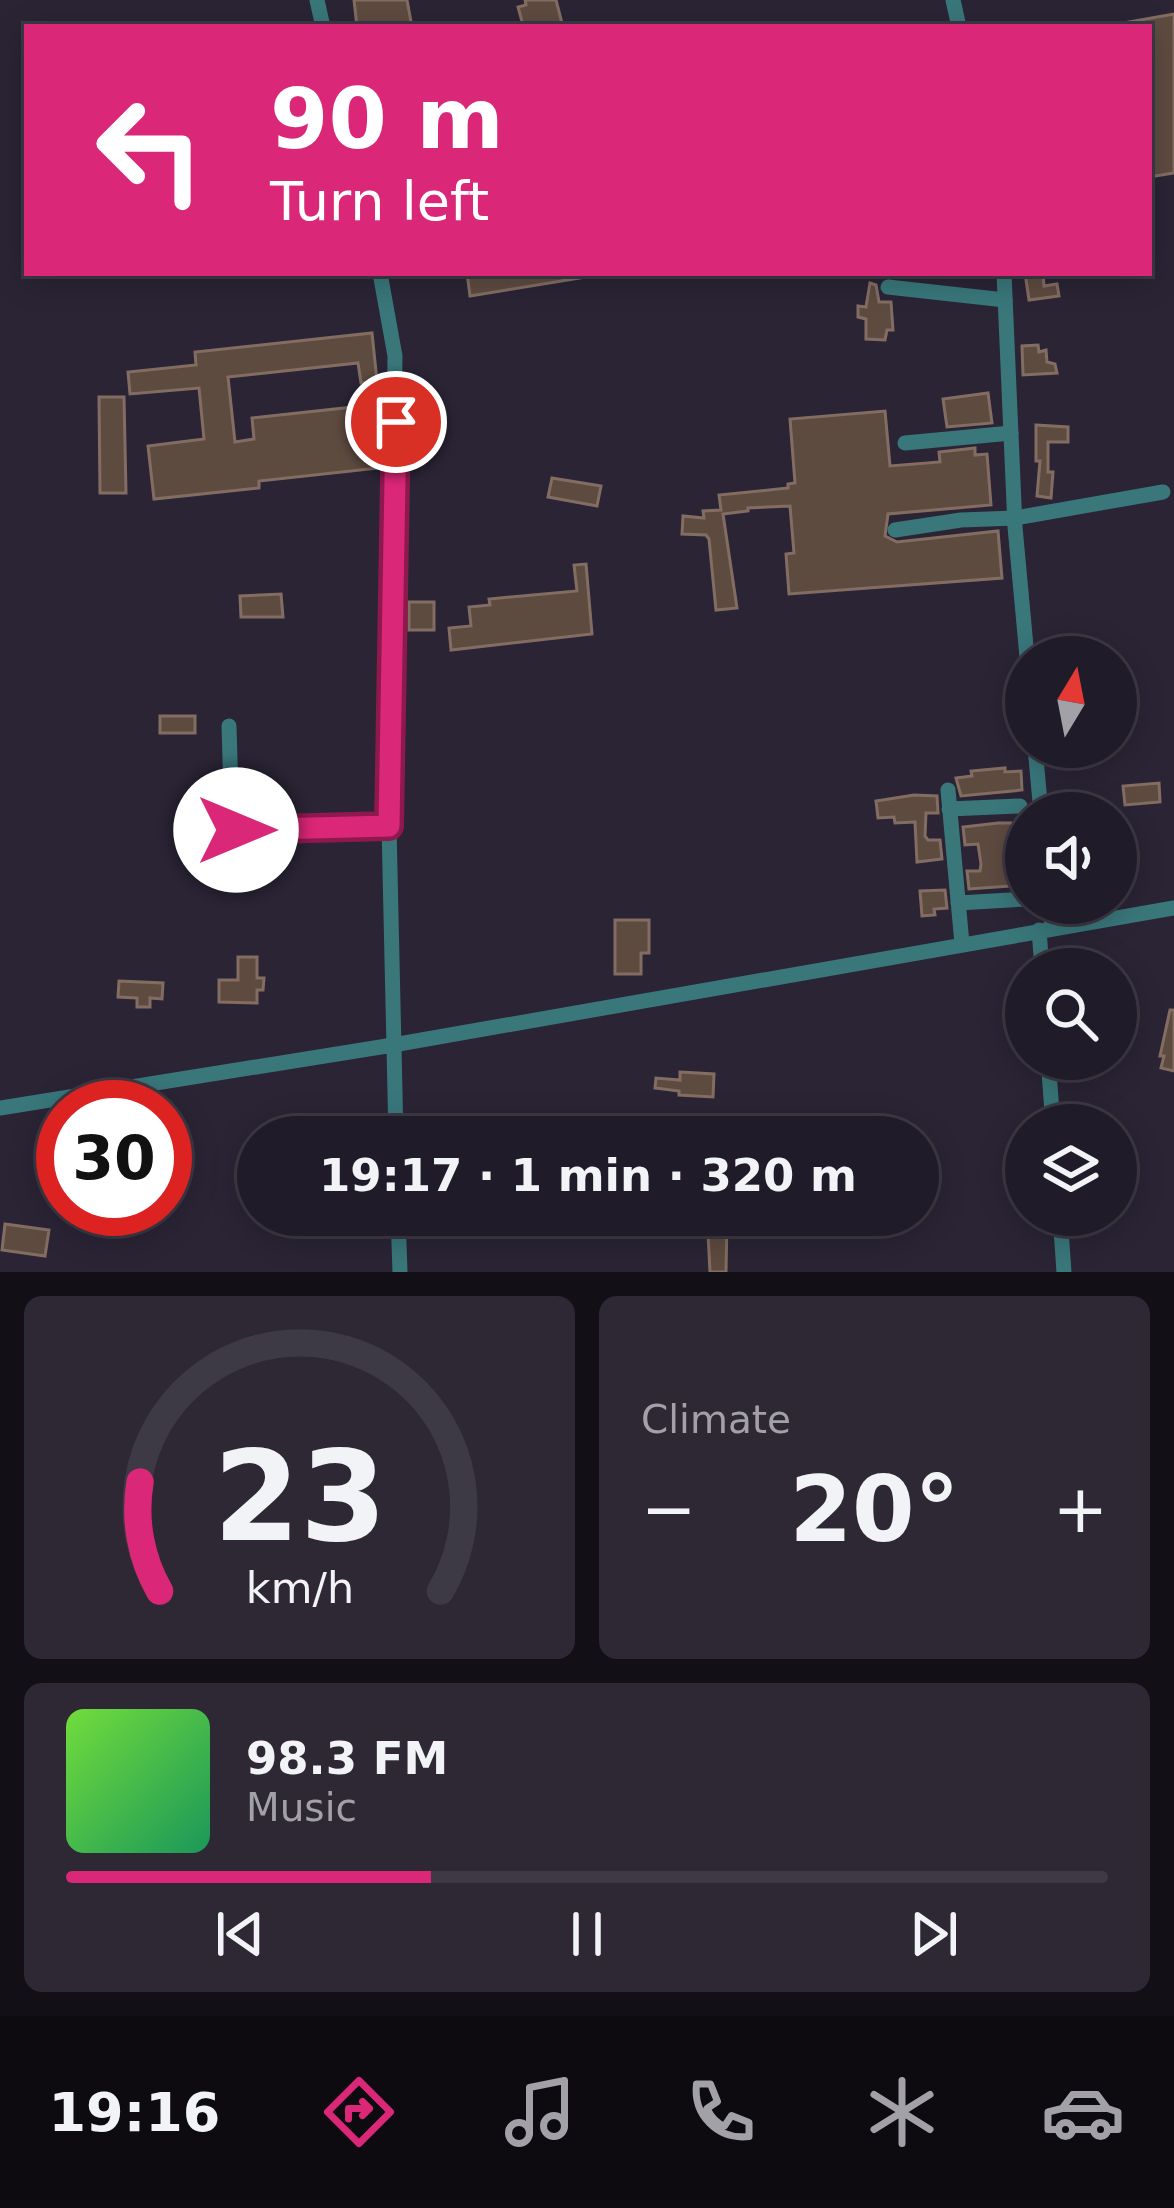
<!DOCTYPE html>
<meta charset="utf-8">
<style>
body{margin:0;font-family:"DejaVu Sans",sans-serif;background:#2d2834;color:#f1f3f6;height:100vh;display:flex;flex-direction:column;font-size:45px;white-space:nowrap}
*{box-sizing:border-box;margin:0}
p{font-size:39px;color:#a2a1a8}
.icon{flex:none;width:66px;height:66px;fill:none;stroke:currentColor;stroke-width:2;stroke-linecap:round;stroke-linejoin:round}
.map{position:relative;height:1272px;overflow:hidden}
.sheet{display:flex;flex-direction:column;gap:24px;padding:24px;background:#120f16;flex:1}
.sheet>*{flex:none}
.guide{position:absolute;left:24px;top:24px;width:1128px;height:252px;border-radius:0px;box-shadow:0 6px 30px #0003,0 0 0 3px #3d3945;background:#db2777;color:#fff;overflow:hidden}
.needle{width:78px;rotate:10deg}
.fabs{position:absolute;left:1005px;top:636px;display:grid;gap:24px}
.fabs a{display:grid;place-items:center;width:132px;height:132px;border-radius:50%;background:#201b28;box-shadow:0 6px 30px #0003,0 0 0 3px #3d3945;font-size:60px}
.speed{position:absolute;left:36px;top:1080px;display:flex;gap:24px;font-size:60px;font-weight:700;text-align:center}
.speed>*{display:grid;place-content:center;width:156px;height:156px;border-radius:50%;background:#201b28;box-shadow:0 6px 30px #0003,0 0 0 3px #3d3945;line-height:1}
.speed .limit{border:18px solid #d22;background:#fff;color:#111}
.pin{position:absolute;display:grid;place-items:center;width:102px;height:102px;color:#fff;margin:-51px;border:6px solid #fff;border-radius:50%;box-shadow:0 3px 12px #0007}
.me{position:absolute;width:132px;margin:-66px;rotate:90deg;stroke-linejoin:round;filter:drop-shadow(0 0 9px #0008)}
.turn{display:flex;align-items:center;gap:42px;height:252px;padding:0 48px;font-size:54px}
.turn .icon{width:156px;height:156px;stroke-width:2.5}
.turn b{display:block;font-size:84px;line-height:102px}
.big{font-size:90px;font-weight:700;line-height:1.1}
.sheet .tile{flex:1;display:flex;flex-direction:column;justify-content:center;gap:18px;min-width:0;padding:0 42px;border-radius:18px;background:#2d2834}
.sheet .dial{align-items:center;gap:0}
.dial svg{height:312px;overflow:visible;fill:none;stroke:#3d3945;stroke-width:7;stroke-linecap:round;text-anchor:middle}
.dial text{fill:#f1f3f6;stroke:none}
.song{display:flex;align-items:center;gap:36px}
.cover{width:144px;height:144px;border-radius:18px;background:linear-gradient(135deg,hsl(100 70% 55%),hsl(150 70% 35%))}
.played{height:12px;border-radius:6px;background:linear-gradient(90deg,#db2777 35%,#3d3945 35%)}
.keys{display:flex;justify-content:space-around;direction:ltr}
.heat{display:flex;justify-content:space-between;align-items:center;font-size:66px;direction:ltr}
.sheet .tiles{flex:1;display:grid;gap:24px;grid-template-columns:1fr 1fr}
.tile:last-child{grid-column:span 2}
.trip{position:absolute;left:237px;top:1116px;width:702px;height:120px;border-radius:60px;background:#201b28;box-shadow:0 6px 30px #0003,0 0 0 3px #3d3945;font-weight:700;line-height:120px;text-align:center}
.tab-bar{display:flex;height:192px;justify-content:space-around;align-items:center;background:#0d0b10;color:#a2a1a8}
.tab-bar .icon{width:84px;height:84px}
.tab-bar .current{color:#db2777}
.tab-bar b{font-size:54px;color:#f1f3f6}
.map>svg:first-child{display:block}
.building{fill:#5e4b40;stroke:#836d63;stroke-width:3}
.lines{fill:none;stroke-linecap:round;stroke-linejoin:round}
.minor{stroke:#39777b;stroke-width:15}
.route-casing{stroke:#8e194d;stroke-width:30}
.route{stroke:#db2777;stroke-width:21}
</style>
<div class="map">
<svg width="1174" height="1272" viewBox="0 0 1174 1272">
<rect width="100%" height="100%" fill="#2a2435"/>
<g class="building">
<path d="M354,0h53l5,27h-55z"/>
<path d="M525,0h31l7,27 -40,-2 -5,-18 8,-2z"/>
<path d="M1174,14v159l-25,4v-150h-19l-1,-5z"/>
<path d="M467,273h113v5l-110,18z"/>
<path d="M1025,273h18l1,13 13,-2 2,12 -30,4z"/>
<path d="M870,283l6,2 3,17h12l2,28h-6l-2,10 -19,-1v-20l-8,-2v-11l8,1z"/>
<path d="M372,333l5,48 -16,2 -3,-20 -130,14 7,65 19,-3 -2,-21 111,-12 1,7 8,-1 7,56 -120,13v7l-105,11 -6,-53 56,-7 -5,-51 -69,6 -2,-22 68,-7 -1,-13z"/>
<path d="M1038,345l1,7 7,-2 1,12 8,2 2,9 -34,2 -1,-29z"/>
<path d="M988,393l4,30 -45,4 -4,-28z"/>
<path d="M99,397h25l2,96h-26z"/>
<path d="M885,411l5,55 50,-4 -1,-10 36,-4v7l12,-1 4,51 -103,9 -3,22 12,6 101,-11 4,47 -213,16 -3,-40 8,-1 -4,-47 -42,2v3l-25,3 14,94 -21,2 -7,-71 -3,-4 -24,-1 1,-18 21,2 -1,-7 18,-1 -2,-15 69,-7v-4l7,-1 -5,-64z"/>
<path d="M1036,425l32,2v15h-20v30h5l-2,26 -14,-2 3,-35h-4z"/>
<path d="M552,478l49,8 -4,20 -49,-9z"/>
<path d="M586,564l6,70 -141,16 -2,-22 22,-2 -2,-19 21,-2 -1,-6 88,-8 -3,-26z"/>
<path d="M281,594l2,23h-42l-1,-21z"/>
<rect x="409" y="602" width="25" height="28"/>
<rect x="160" y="716" width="35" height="17"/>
<path d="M1005,768v4l16,-1 1,19 -61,6 -5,-18 16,-2 -1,-5z"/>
<path d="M1159,783l1,19 -35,3 -2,-19z"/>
<path d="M914,795l23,1 1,17h-12l-1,23 3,4h12l2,19 -25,3 -2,-40 -20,1 -1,-6 -16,1 -2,-17z"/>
<path d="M998,823h28v17l-14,-1 -1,25 15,-1v22l-57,4 -2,-18h13l1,-7 -3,-20 -13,1 -2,-18z"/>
<path d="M945,890l2,18 -13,1 1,6 -13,1 -2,-25z"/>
<path d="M615,920h34v33h-8v21h-26z"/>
<path d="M238,957h19v21h7l-1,12h-6v13l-38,-1v-22h19z"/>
<path d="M119,981l44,2 -1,16 -12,-1v9h-13v-9l-19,-1z"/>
<path d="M1170,1010h4v61l-13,-3 3,-12h-4z"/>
<path d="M680,1072l34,2 -1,23 -34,-2v-4l-24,-3 1,-10 24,2z"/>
<path d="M707,1215l20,5 -1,52h-16z"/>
<path d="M5,1224l44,6 -4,26 -43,-6z"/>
</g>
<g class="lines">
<g class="minor">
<path d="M317,0l6,27"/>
<path d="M953,0l6,27"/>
<path d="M380,273l15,83 -6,470 7,311"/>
<path d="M1004,273l11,254 12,130"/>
<path d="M888,287l117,13"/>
<path d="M905,443l106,-10"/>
<path d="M895,530l66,-10 54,-2 148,-26"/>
<path d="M229,726l3,101 16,5 141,-6"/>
<path d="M1035,747l6,66"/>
<path d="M948,790l14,154"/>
<path d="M949,809l71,-3"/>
<path d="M958,903l68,-4"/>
<path d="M1049,903l3,24"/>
<path d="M1039,930l3,39"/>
<path d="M1048,1059l5,66"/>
<path d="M0,1108l393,-63 781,-137"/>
<path d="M398,1215l2,57"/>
<path d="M1060,1215l4,57"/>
</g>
</g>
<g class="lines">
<g class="route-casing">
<path id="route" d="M236,830l153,-4 7,-404"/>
</g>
<use href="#route" class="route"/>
</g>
</svg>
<div class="fabs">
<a><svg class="needle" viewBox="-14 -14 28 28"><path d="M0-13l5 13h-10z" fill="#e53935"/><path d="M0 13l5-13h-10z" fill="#a2a1a8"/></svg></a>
<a><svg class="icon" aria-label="sound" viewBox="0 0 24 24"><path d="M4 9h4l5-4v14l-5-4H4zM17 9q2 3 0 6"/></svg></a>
<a><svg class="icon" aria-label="search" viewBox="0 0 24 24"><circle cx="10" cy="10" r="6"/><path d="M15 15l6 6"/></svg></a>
<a><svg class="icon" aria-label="layers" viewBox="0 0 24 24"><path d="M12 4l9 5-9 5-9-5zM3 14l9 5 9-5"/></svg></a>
</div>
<div class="speed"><div class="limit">30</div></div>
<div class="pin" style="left:396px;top:422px;background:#d93025"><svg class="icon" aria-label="arrive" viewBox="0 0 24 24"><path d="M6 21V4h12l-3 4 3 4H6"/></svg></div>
<svg class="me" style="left:236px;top:830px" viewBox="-20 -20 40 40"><circle r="19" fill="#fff"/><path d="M0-13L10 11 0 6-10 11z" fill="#db2777"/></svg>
<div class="trip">19:17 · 1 min · 320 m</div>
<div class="guide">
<div class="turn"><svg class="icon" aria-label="left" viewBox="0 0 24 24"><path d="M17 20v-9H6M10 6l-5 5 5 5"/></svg><div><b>90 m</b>Turn left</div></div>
</div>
</div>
<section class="sheet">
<div class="tiles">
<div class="tile dial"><svg viewBox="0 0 100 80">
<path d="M14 69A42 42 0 1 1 86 69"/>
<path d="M14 69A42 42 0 0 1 9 41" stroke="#db2777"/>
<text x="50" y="56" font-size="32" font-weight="700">23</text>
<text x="50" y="72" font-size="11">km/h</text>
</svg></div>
<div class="tile"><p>Climate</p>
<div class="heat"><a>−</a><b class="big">20°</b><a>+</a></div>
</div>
<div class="tile">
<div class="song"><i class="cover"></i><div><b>98.3 FM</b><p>Music</p></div></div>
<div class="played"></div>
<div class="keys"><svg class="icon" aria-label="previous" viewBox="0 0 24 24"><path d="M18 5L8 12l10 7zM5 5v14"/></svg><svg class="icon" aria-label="pause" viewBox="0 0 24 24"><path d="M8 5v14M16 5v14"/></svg><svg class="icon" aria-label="next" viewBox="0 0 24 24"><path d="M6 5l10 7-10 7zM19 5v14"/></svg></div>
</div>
</div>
</section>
<nav class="tab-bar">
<b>19:16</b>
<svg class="icon current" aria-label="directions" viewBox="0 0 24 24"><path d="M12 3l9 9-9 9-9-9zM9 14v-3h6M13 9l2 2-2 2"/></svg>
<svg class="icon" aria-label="music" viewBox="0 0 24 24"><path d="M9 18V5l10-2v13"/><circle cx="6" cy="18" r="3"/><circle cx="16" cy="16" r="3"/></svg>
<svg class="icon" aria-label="phone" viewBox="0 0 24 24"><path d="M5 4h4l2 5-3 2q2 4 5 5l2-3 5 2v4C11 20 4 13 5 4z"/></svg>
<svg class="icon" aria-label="climate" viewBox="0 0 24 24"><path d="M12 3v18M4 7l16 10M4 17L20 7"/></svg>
<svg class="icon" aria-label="car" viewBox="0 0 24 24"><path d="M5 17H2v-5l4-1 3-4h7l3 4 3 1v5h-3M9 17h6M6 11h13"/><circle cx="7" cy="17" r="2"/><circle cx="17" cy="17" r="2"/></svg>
</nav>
